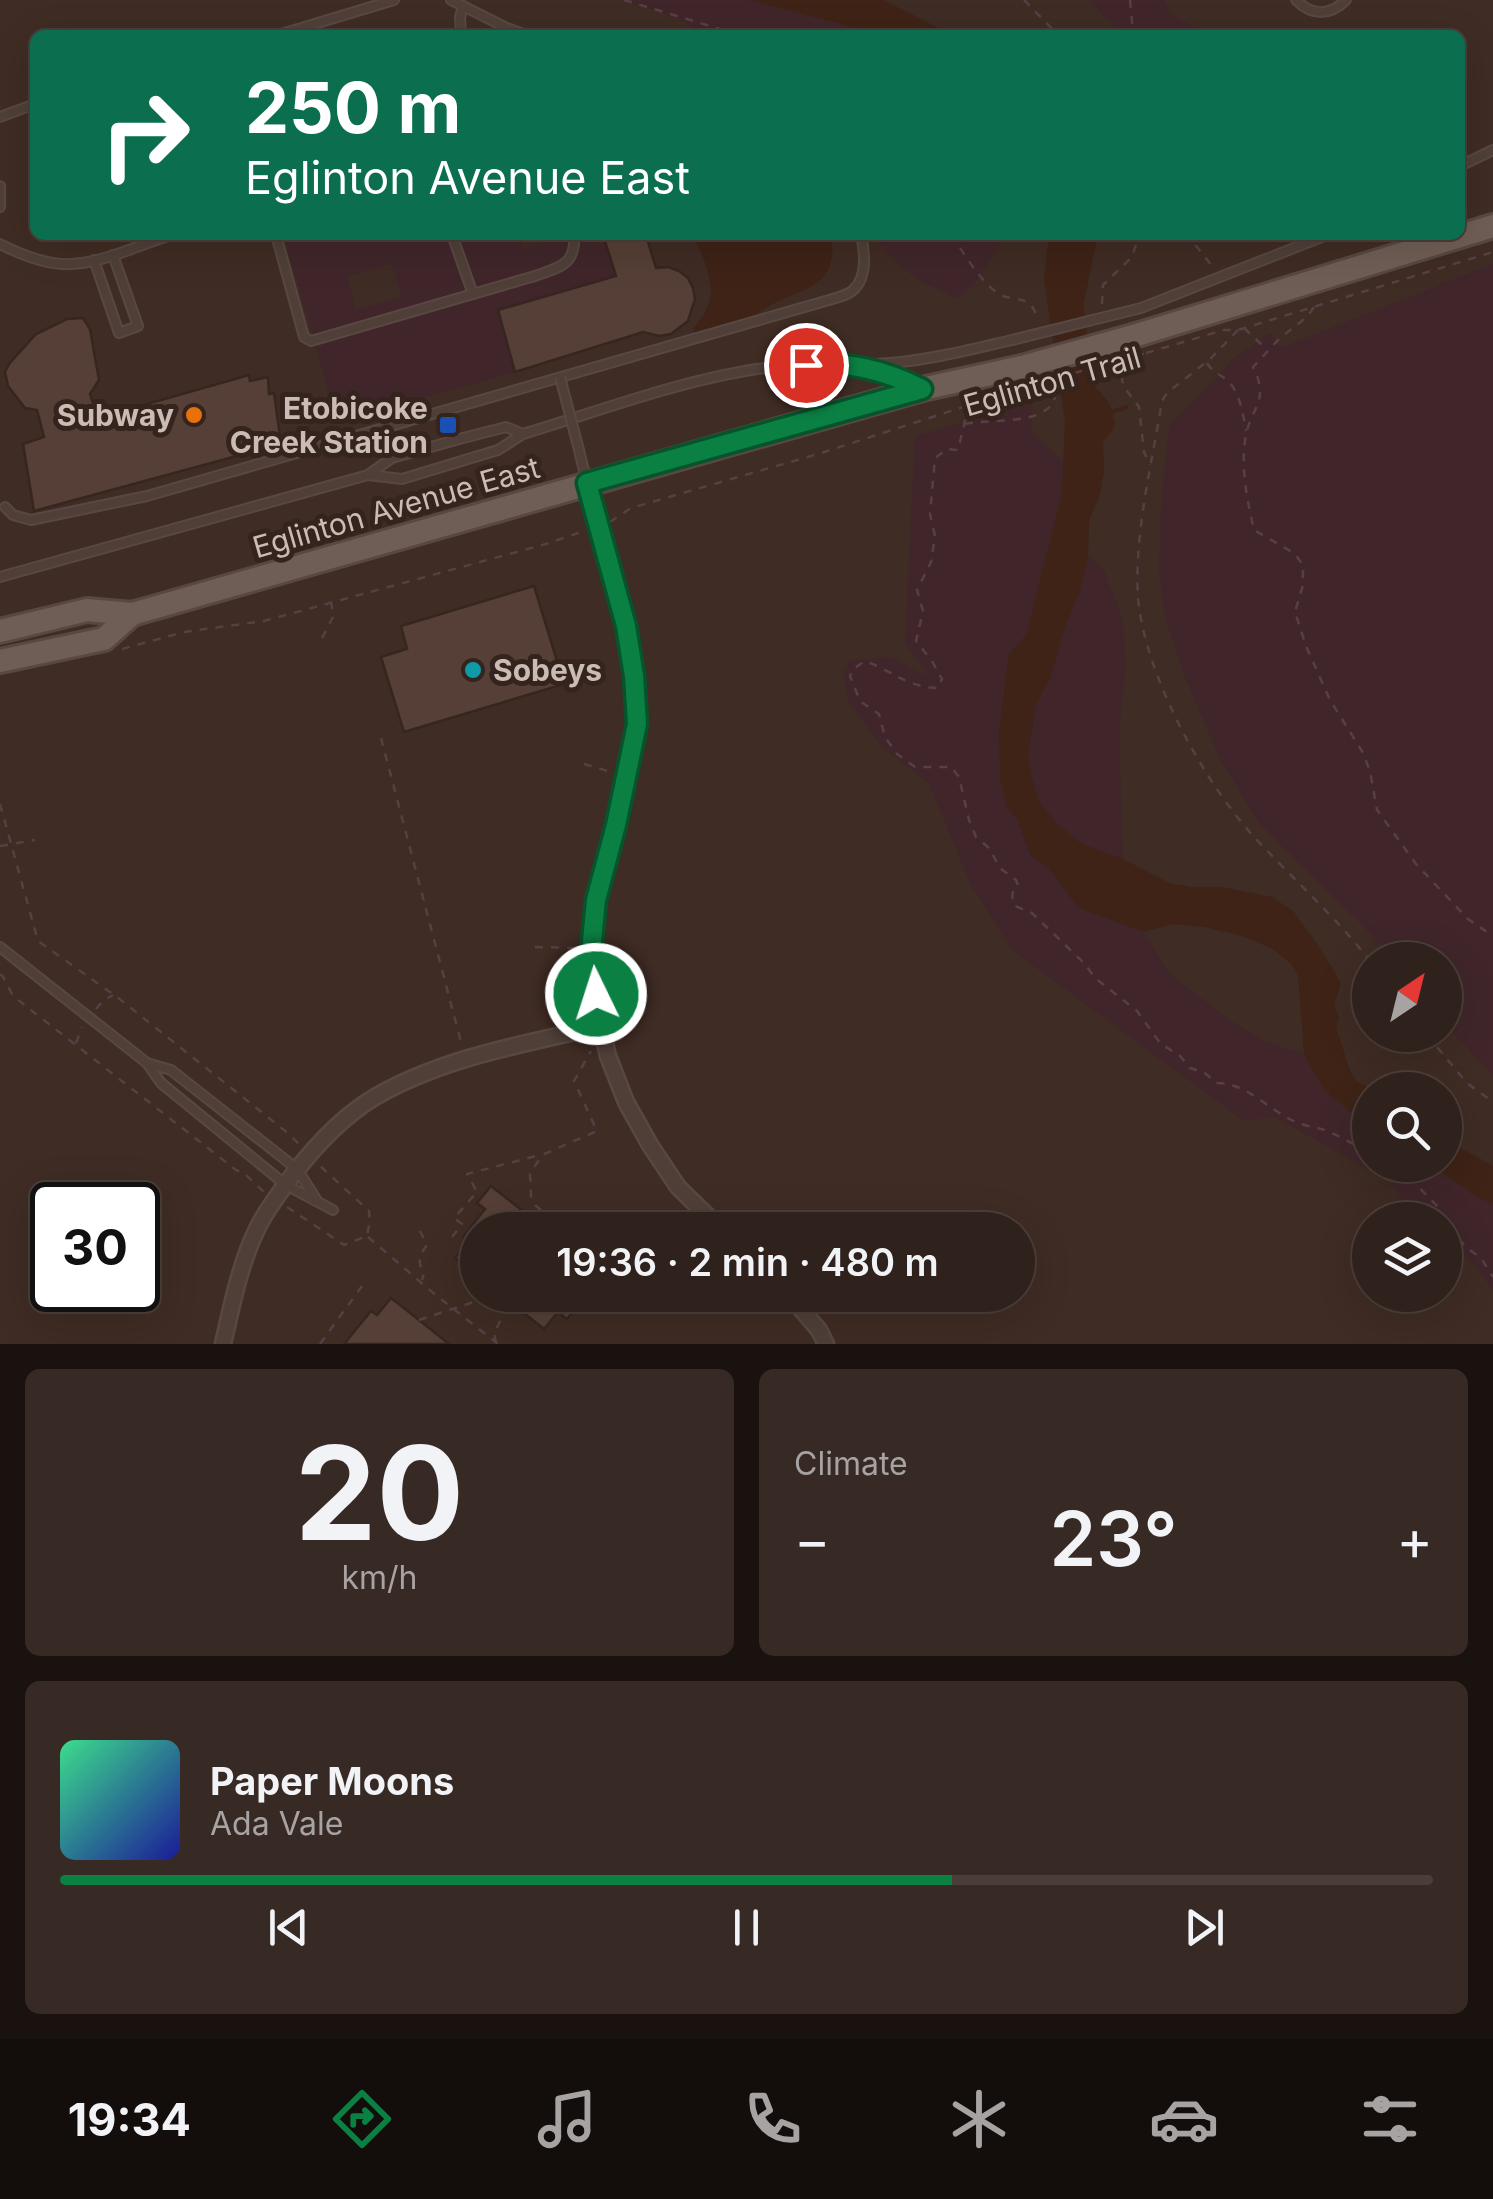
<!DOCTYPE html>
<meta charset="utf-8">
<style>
body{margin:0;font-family:Inter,sans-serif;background:#372924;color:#f1f3f6;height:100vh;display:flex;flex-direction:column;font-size:38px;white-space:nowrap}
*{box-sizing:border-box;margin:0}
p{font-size:32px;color:#a7a3a3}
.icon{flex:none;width:55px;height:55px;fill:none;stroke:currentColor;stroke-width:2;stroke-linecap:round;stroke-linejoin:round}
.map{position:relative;height:1344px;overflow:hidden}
.sheet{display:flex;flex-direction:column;gap:25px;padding:25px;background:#1a120f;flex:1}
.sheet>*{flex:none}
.banner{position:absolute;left:30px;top:30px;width:1435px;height:210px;border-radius:15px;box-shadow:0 10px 40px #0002,0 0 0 2px #4a3e3a;background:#0b6e4f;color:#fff;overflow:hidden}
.needle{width:65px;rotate:35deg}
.buttons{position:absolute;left:1352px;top:942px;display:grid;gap:20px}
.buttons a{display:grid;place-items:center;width:110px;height:110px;border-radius:50%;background:#2f211b;box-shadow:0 10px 40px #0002,0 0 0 2px #4a3e3a;font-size:50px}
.speed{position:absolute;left:30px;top:1182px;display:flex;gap:20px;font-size:50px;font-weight:700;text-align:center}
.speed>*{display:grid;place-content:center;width:130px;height:130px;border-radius:50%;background:#2f211b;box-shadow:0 10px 40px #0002,0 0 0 2px #4a3e3a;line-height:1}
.speed .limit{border:5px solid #111;border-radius:15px;background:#fff;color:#111}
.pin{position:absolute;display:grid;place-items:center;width:85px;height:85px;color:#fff;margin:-42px;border:5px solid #fff;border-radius:50%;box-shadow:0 2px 10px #0007}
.me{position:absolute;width:110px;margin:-55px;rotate:356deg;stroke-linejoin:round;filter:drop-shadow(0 0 8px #0008)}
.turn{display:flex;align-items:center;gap:35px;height:210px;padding:0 50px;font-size:45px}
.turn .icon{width:130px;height:130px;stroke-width:2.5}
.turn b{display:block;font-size:70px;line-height:85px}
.big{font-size:75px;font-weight:600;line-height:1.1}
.sheet .widget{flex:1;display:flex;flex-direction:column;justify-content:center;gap:15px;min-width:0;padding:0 35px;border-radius:15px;background:#372924}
.sheet .dial{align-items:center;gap:0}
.dial b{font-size:130px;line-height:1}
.song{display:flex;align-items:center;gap:30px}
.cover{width:120px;height:120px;border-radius:15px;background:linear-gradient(135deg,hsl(150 70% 55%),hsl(240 70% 35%))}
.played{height:10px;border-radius:5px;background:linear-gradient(90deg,#0b8043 65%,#4a3e3a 65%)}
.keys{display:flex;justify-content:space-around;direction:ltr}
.heat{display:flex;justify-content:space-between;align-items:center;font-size:55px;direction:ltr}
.sheet .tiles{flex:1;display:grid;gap:25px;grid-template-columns:1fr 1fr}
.widget:last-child{grid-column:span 2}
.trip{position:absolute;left:460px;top:1212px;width:575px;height:100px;border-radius:50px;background:#2f211b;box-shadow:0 10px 40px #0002,0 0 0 2px #4a3e3a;font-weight:600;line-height:100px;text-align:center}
.tab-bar{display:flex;height:160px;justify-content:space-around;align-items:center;background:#130d0b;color:#a7a3a3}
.tab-bar .icon{width:70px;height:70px}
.tab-bar .active{color:#0b8043}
.tab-bar b{font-size:45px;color:#f1f3f6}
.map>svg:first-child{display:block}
.green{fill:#40262a;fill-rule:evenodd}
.water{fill:#3e2316}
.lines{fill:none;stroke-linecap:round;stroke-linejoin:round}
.stream{stroke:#3e2316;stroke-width:4}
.river{stroke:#3e2316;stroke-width:25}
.building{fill:#553f36;stroke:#36261f;stroke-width:2.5}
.lane-casing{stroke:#584841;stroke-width:12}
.street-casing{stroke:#584841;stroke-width:19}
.primary-casing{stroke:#584841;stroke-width:28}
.path{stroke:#583f44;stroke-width:2.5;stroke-dasharray:8 8;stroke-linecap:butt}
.lane{stroke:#4f3f38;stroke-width:8}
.street{stroke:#4f3f38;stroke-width:14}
.primary{stroke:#6f5e56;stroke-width:22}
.lane-bridge-casing{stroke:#584841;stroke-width:12;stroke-linecap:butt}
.primary-bridge-casing{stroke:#584841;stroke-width:28;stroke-linecap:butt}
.path-bridge{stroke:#583f44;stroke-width:2.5;stroke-dasharray:8 8;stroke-linecap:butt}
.lane-bridge{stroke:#4f3f38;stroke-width:8}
.primary-bridge{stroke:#6f5e56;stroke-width:22}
.route-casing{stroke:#07532c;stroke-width:25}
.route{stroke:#0b8043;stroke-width:18}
.food-dot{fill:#e8710a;stroke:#34241d;stroke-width:4}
.transit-dot{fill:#1a4fb4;stroke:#34241d;stroke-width:4}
.culture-dot{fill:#0f9aa8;stroke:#34241d;stroke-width:4}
.labels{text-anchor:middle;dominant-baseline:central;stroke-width:10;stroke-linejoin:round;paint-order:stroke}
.street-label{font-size:30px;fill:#cabbb4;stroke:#34241d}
.poi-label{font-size:30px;font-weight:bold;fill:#cabbb4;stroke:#34241d;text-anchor:end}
</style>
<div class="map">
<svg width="1493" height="1344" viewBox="0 0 1493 1344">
<rect width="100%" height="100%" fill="#3f2c24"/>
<g class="green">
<path d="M623,0h127l133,35h-175l-29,-16z"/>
<path d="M1090,0h74l6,13 38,22h-88z"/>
<path d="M284,235h234l5,14 28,-8v-6h45l3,9 7,-1 9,33 -116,34 16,62 -178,50zM392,264l10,33 -46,13 -9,-33z"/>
<path d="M875,235h130l-24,41 -23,23c-33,-14 -65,-32 -83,-64z"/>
<path d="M1493,264v811l-48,-51v-64h-51l-31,-34 -104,-103 -40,-66 -35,-83 -18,-53 -7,-49 2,-66 8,-79 64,-68 37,-26 10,15z"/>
<path d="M1032,404v28l31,30 -1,31 -31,125 -5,18 -17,18 -10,79 1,45 7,29 10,12 13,36 19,14 30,39 65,24 25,41 59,46 38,23 38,12 20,36 46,37v38h61l46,32 16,7v86l-24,-31 -24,-13v-26h-32l-21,-37 -117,-66 -31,4 -232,-171 -41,-65 -42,-101 -48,-38 -32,-44 -6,-30 7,-11 40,-4 39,19 -24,-33 10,-207z"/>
<path d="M1088,556l15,12 20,51 3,46 -7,65 4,129 -43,-16 -25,-21 -16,-21 -7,-23 -4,-23 8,-51 14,-25 16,-55 14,-33z"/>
</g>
<g class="water">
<path d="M750,0h134l68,35h-69z"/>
<path d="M698,235h133c10,61 -39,50 -75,80l-1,9 -56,19 -6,-15c30,-30 16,-57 1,-91z"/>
<path d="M1049,235h29l1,38 15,112 16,19 5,20 -3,7 -9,10 1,31 -4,23 -11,25 -1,36 -8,35 -14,33 -16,55 -14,25 -8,50 4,24 7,23 16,21 25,21 43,16 46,24 22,4h31l50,10 21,14 25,34 23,38 -7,22 5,12 -3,10 14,44 7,11 17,8h-4v37l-46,-37 -20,-36 -6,-79 -7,-11 -18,-15 -31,-13 -38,-9 -31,-3 -29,8 -65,-24 -30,-39 -19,-14 -13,-36 -10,-12 -7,-29 -1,-45 8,-68 2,-11 17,-19 36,-142 3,-72 -21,-142z"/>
<path d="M1445,1139l48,27v38l-16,-7 -46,-32h14z"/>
</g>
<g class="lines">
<path class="stream" d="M1107,414l19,-7"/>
<path class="river" d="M1072,299l13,-64"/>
</g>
<g class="building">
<path d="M603,235h43l10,33 12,-1 11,4 9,7 5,10 2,11 -7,22 -17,13 -12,2 -16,-4 -128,40 -17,-62 118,-34z"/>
<path d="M83,318l7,11 9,51 -9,14 8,24 151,-43 1,6 18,-4 1,17 5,-1 7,51 -247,67 -11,-67 21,-7 -7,-27 -12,-2 -17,-22 -3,-14 4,-8 27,-30 31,-15z"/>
<path d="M534,586l30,98 -160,48 -23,-75 26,-8 -6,-23z"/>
<path d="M491,1186l56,44h-69v46l-23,-18 14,-16 -6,-5 22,-28 -8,-6z"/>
<path d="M501,1295h85l-19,24 -9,-7 -14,17z"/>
<path d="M391,1298l28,22 30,24h-105l27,-33 6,4z"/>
</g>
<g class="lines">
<g class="lane-casing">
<g id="lane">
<path d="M451,0l56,28 19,7"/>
<path d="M1296,0c16,16 34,16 50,0"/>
<path d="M278,35l116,-35"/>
<path d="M461,35l-1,-18 3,-11"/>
<path d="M0,117l35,-13"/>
<path d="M1460,166l33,-16"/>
<path d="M0,186v21"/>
<path d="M276,235l28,102 7,4 224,-65c25,-9 41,-11 39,-41"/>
<path d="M452,235l21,59"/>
<path d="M0,244c18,9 41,19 62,20 37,2 75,-19 110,-29"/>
<path d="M94,260l25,73 19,-7 -25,-71"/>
<path d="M1141,308l186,-73"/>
<path d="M870,368l43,16"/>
<path d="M579,450l7,29"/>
<path d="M368,475l34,4 96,-29 25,-16c73,-22 147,-50 222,-63 43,-8 88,-5 131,-7 46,-2 92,-14 136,-24"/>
<path d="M5,507l8,8 18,5 116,-24 689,-198c5,-2 11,-3 16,-7 16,-13 13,-38 9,-56"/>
<path d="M0,577l368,-102 24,-17 71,-20 43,-11 17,7"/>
<path d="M0,947l147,116 14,20 125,102 47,25"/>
<path d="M147,1063l24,7 126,99 19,30"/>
</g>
</g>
<g class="street-casing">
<g id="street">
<path d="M587,483l39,143 8,51 3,47 -21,101 -21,75 -2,41 8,85 7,30 18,46 24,43 28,42 44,43"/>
<path d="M789,1295l30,35 7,14"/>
<path d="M223,1344c9,-39 17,-81 35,-117 9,-18 22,-35 34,-51 23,-30 51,-60 83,-79 69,-40 150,-53 226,-71"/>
</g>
</g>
<g class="primary-casing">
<g id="primary">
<path d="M1140,334l353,-108"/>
<path d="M0,631l87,-21 45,4 790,-225 100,-22"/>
<path d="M0,661l104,-22 28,-25"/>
</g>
</g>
<g class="path">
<path d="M624,0l96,29 35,6"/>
<path d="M1024,0l34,35"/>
<path d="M1130,0l2,22 4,13"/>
<path d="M951,235c14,19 26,42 45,57 17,13 34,-2 42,28"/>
<path d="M1183,235l14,12 15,19"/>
<path d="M1102,304l1,-19 29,-28 7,-22"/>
<path d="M1314,307l-7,10 -27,21 -27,29c17,33 -1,39 -7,68 -6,30 1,65 8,95l40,23 9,12v20l-8,27 11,34 24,54 32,51 8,20 7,39 39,54 52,55 25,17"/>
<path d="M1244,328l18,17 2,7"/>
<path d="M1238,330l-28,29 -43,34 -5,8c-10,62 -28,133 -24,196 6,77 66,186 118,242 38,41 80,78 114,122"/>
<path d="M1146,353l78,-23h14l255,-78"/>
<path d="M1117,360l7,27 15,20 5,45 6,13"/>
<path d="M1207,363c6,10 11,10 20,17 13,12 16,34 19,51"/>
<path d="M969,404l-11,46 -11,-1 -12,9 -5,56 5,22 -4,26 -14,28 6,21 -7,30 16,20 10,18 -4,9c-32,-1 -45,-17 -73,-27l-12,8 -3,7 10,25 19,13 6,23 12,17 18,13h36l8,10 10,43 7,17 13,11 11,20 16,12 2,5c-7,6 -7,13 -3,21l17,7 53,51 10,14 42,33 23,32 20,13 10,12 15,5 11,10c31,-1 54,29 82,40 8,3 16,4 23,6 14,4 36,17 49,25"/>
<path d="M965,424c32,-7 104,6 89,-48"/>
<path d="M610,522l21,-14 187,-54 210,-68"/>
<path d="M322,638l12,-23 -3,-12"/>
<path d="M122,649l62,-17 80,-11 282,-77 38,-13"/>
<path d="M381,738l81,308"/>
<path d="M584,764l27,8"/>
<path d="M0,804l38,137 79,56 172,137 10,10"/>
<path d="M0,846l35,-6"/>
<path d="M535,947l43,1"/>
<path d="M0,975h2l11,21 223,174 9,4 19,18"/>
<path d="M96,1009l7,-8 10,-6"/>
<path d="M1427,1035l40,48 26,19"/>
<path d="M76,1043l6,-16"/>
<path d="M1382,1165c8,12 13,12 27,12l32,33 7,18 19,20 14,10 12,19"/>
<path d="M287,1207l57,38 23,-9 3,-16 -1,-9 -51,-47"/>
<path d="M566,1230l-30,-24 -5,-10 -1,-22 12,-19 55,-24 -23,-50 17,-30"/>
<path d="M420,1231l7,14c-8,10 -10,17 -3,28l-2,7"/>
<path d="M368,1237l64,55 66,52"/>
<path d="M452,1237l10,-13 -8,-6 23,-26 -10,-18 73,-19"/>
<path d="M496,1343l-2,-10 16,-31"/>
<path d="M320,1344l42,-58"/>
</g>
<use href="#lane" class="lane"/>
<use href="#street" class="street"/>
<use href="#primary" class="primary"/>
<g class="lane-bridge-casing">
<g id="lane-bridge">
<path d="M1012,340l129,-32"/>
<path d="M560,377l19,73"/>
</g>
</g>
<g class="primary-bridge-casing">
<path id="primary-bridge" d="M1022,367l118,-33"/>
</g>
<g class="path-bridge">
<path d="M1028,386l118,-33"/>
<path d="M419,1320l76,-25"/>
</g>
<use href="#lane-bridge" class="lane-bridge"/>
<use href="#primary-bridge" class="primary-bridge"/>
</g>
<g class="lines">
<g class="route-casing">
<path id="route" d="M596,994l-4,-53 4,-41 20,-75 21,-101 -3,-48 -8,-50 -39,-143 335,-94c-40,-20 -72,-27 -116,-24"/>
</g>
<use href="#route" class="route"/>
</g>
<circle class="food-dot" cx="194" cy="415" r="10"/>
<rect class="transit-dot" x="438" y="415" width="20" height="20" rx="5"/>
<circle class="culture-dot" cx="473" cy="670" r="10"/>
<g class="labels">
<g class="street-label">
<text transform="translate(1052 381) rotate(-16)">Eglinton Trail</text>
<text transform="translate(396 507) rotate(-16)">Eglinton Avenue East</text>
</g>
<g class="poi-label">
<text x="428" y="408">Etobicoke<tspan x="428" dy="34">Creek Station</tspan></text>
<text x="174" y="415">Subway</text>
<text x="493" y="670" text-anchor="start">Sobeys</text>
</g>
</g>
</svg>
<div class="buttons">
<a><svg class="needle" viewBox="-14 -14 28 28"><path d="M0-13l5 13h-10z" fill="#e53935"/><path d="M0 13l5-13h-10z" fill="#a7a3a3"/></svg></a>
<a><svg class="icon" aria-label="search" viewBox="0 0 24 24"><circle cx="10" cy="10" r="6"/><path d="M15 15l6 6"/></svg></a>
<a><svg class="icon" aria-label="layers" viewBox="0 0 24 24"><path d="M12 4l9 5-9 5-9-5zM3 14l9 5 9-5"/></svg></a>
</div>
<div class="speed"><div class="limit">30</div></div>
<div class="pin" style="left:806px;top:365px;background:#d93025"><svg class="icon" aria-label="arrive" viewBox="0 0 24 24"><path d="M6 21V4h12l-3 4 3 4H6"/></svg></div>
<svg class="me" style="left:596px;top:994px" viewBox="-20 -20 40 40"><circle r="17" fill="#0b8043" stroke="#fff" stroke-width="3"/><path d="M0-11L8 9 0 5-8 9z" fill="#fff"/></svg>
<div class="trip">19:36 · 2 min · 480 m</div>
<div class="banner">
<div class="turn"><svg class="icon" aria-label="right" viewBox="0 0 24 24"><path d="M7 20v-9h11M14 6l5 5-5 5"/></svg><div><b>250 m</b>Eglinton Avenue East</div></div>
</div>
</div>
<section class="sheet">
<div class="tiles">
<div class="widget dial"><b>20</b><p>km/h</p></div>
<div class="widget"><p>Climate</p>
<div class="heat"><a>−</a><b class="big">23°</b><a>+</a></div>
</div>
<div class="widget">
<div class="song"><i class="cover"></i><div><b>Paper Moons</b><p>Ada Vale</p></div></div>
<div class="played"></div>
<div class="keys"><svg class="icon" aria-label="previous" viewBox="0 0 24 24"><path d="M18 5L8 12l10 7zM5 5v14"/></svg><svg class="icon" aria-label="pause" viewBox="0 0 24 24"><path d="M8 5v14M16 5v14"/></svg><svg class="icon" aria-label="next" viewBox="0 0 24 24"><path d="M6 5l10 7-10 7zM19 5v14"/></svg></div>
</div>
</div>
</section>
<nav class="tab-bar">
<b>19:34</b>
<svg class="icon active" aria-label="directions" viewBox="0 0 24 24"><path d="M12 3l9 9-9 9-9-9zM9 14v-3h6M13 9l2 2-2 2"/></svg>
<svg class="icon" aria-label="music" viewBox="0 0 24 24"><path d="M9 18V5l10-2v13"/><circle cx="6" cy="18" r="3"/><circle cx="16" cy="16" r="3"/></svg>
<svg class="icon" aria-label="phone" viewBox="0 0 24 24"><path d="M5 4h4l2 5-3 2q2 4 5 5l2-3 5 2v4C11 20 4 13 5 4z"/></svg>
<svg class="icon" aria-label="climate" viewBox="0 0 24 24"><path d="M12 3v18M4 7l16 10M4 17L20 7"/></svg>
<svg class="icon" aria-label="car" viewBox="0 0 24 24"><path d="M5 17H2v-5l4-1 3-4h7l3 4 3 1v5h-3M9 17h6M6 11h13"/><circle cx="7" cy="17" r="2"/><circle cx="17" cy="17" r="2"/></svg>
<svg class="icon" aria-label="filters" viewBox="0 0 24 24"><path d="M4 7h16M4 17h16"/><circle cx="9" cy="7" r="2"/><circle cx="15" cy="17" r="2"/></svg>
</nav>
